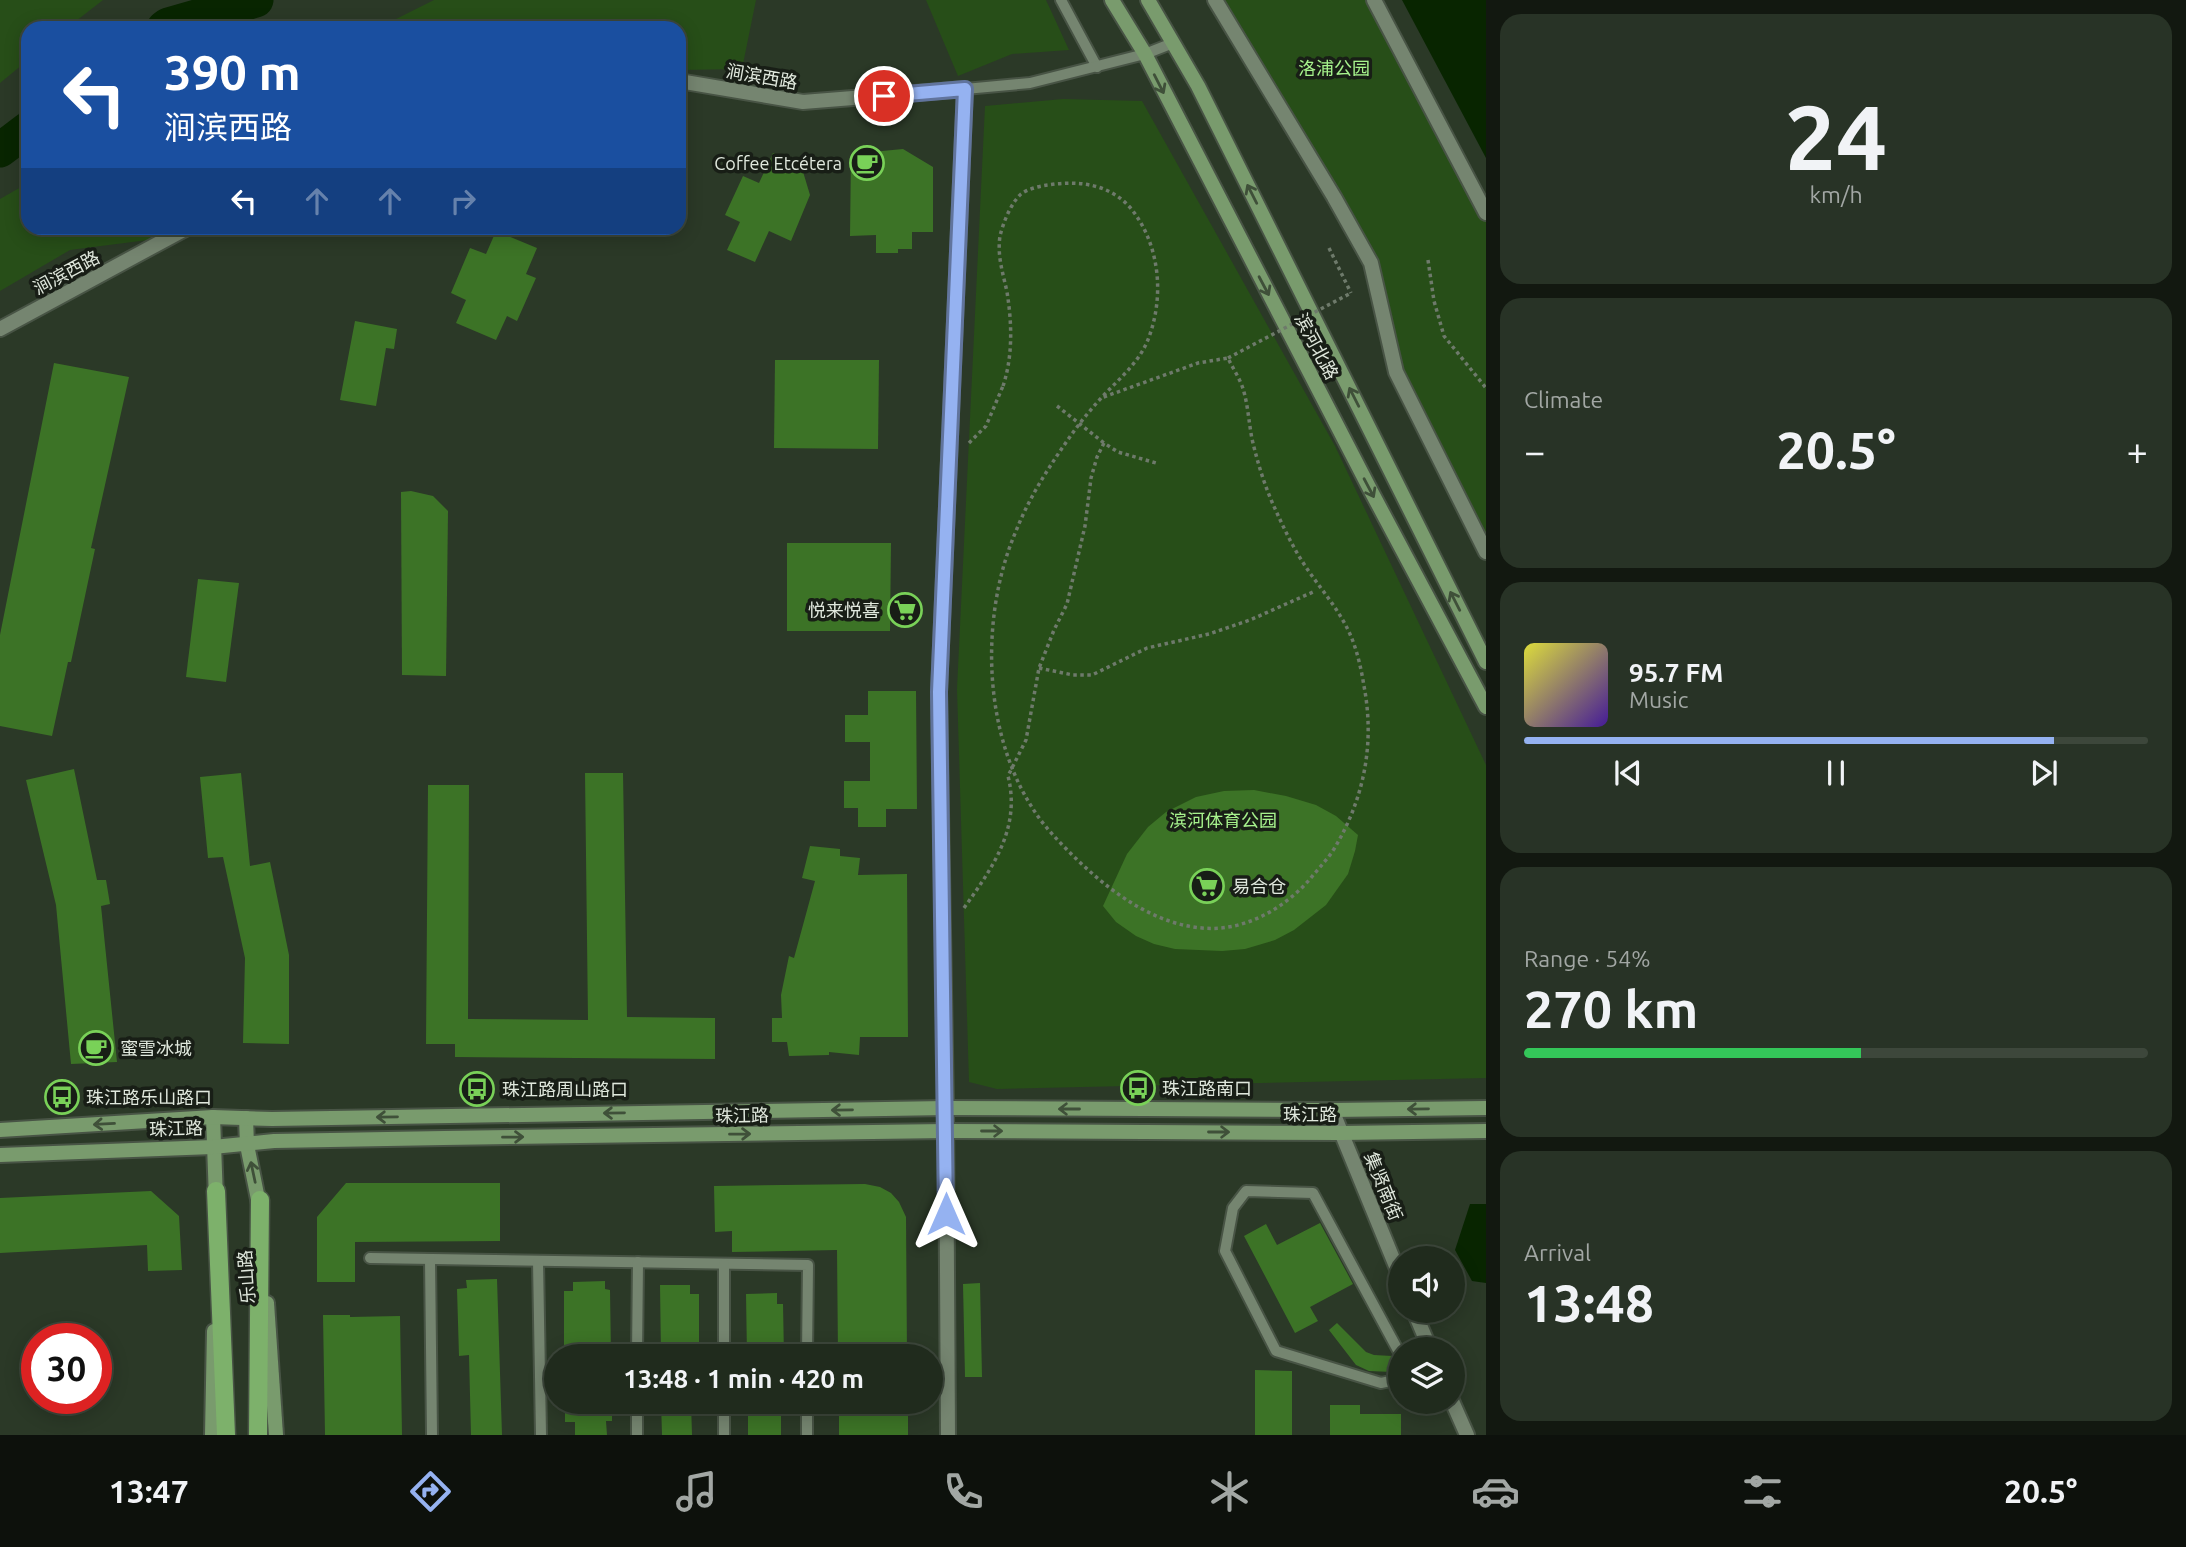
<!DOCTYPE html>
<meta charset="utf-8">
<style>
body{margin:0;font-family:Ubuntu,"Noto Sans SC",sans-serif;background:#283326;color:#f1f3f6;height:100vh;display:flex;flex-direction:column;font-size:26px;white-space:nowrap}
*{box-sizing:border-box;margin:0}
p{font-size:23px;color:#a2a7a4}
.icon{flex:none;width:38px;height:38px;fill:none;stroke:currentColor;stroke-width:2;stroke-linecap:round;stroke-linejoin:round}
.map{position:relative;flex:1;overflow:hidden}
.drawer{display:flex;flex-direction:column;gap:14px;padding:14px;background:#121810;width:700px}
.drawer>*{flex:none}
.hud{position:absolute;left:21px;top:21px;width:665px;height:214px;border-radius:21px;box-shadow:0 4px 18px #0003,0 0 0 2px #3d473b;background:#1a4fa0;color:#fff;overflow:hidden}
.controls{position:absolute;left:1388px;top:1246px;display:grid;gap:14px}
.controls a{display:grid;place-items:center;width:77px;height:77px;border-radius:50%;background:#202b1d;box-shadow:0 4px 18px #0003,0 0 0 2px #3d473b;font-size:35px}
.speed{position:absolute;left:21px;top:1323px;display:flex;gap:14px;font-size:35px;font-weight:700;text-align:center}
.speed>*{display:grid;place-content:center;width:91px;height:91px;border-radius:50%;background:#202b1d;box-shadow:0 4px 18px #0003,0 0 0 2px #3d473b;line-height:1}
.speed .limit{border:10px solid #d22;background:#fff;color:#111}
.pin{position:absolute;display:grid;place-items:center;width:60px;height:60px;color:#fff;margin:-30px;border:4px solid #fff;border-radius:50%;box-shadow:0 2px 7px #0007}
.me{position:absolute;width:77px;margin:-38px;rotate:0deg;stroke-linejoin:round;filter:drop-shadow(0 0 5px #0008)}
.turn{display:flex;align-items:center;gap:24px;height:147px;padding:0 28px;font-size:32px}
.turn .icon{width:91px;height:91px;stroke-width:2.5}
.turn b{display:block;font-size:49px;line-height:60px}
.lanes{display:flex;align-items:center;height:66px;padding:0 28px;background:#0003;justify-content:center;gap:35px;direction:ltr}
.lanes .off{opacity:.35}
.big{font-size:52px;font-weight:700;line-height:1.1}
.drawer .tile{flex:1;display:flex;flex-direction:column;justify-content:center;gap:10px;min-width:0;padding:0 24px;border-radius:21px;background:#283326}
.drawer .dial{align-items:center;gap:0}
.dial b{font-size:91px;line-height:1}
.song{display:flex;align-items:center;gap:21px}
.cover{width:84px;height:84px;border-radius:10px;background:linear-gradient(135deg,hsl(60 70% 55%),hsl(260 70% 35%))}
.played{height:7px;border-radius:4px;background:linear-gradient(90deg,#95b2f1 85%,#3d473b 85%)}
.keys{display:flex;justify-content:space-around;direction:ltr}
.heat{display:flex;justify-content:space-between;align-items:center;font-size:38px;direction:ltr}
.charge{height:10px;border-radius:5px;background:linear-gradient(90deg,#34c759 54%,#3d473b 0)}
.trip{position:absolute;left:544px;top:1344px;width:399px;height:70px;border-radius:35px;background:#202b1d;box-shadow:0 4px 18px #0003,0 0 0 2px #3d473b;font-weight:700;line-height:70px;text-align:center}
.tabs{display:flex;height:112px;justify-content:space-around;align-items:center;background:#0d110c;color:#a2a7a4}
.tabs .icon{width:49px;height:49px}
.tabs .on{color:#95b2f1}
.tabs b{font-size:32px;color:#f1f3f6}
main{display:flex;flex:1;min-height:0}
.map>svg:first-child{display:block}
.green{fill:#274e18}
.water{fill:#082500}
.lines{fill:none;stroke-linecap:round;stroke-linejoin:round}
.river{stroke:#082500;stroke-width:35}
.building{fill:#3c7326}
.service-casing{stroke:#485445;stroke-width:14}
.pedestrian-casing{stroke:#485445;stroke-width:18}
.minor-casing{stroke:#485445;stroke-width:18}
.secondary-casing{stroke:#485445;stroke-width:18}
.primary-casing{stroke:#485445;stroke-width:21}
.path{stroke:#6e7a6b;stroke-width:3.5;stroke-dasharray:3.5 3.5;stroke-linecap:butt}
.service{stroke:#758570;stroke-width:10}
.pedestrian{stroke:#758570;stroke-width:14}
.minor{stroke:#758570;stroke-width:14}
.secondary{stroke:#799b6d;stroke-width:14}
.primary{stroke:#7db16b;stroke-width:18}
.path-bridge{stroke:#6e7a6b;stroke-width:3.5;stroke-dasharray:3.5 3.5;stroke-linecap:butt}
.oneway{stroke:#3f5039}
.route-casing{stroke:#61749d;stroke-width:18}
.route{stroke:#95b2f1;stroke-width:12}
.labels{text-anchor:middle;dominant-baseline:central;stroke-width:7;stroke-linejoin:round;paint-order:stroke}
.park-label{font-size:18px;fill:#a7f38d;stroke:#181e16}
.street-label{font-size:18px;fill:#e0e8dd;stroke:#181e16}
.poi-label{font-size:18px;fill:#e0e8dd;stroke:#181e16;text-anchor:start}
</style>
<main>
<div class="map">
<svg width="1486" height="1435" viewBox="0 0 1486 1435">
<rect width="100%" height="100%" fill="#2b3927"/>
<g class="green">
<path d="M0,0h103l-36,28h-39v32l-28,23z"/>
<path d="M434,0h322l-14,69 -63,1v-42h-301z"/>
<path d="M926,0h120l23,50 -57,4 -54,22z"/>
<path d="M1215,0h159l112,213v339l-90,-180 -25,-109z"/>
<path d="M1063,99l79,2 193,345 151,319v313l-489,11 -28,-7 -12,-393 28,-583z"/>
<path d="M28,183v45h156l-13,9 -101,13 -70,41v-92z"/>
</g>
<g class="water">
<path d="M1402,0h84v158z"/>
<path d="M1470,1204h16v79l-14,-2 -17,-31z"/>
</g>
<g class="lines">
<g class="river">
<path d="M164,28l4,-3 88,-25"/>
<path d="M0,150l28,-21"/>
</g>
</g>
<g class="building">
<path d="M903,149l30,18v65h-21v17h-14v4h-22v-18l-26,1 1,-82z"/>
<path d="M773,153l28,12 9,30 -19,46 -22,-10 -14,31 -28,-12 13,-28 -15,-7 18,-39 16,7z"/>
<path d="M496,231l41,17 -11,26 10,4 -19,43 -10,-5 -11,24 -40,-17 10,-23 -15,-7 19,-45 16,6z"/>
<path d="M355,321l42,8 -3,20 -8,-1 -10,58 -36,-6z"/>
<path d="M775,360h104l-1,89 -104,-1z"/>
<path d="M54,363l75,14 -38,171 4,1 -24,113h-3l-16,74 -52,-10v-91z"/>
<path d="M411,491l22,5 15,15 -2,165 -44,-1 -1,-183z"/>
<path d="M787,543h104l-1,88h-103z"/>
<path d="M198,579l41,4 -13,99 -40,-5z"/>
<path d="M868,691h48l1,118h-31v18h-28v-19h-14v-27h26v-39h-25v-27h23z"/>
<path d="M74,769l23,111h9l4,24 -9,2 16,156 -46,2 -15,-159 -30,-125z"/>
<path d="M241,773l9,93 20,-4 19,93v89l-46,-1 2,-85 -22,-101 -15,1 -8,-81z"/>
<path d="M585,773h38l4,244 88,1v41l-260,-2v-13h-29l2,-259h41l-1,234 120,1z"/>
<path d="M1254,790l32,6 30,9 20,11 22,19 -3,16 -7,23 -22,31 -32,25 -19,10 -30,9 -23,2 -47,-2 -21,-5 -18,-8 -20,-14 -13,-16 24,-52 21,-27 18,-15 30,-15 28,-6z"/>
<path d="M810,846l30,3v7l20,2 -2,17 49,-1 1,163h-48l-1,18 -30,-3v3l-40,1 -2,-14h-15v-24h10l-1,-23 8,-39 5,2 21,-77 -13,-3z"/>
<path d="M346,1183h154v58l-145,1v40h-38v-65z"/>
<path d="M865,1184l15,3 11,6 8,9 7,15 1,139h-69l-1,-106 -105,2v-21l-17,1 -1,-46z"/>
<path d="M151,1191l28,25 3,54 -34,1 -1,-26 -147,8v-55z"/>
<path d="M1320,1223l33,61 -43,23 8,14 -23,12 -51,-97 22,-12 11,21z"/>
<path d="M497,1279l5,156h-31l-2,-80 -10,1 -2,-67 10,-1 -1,-8z"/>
<path d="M605,1281v8l5,1 1,66h-47v-65h9v-9z"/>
<path d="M980,1283l2,94h-17l-2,-93z"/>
<path d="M660,1285h30v9h9v62h-38z"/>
<path d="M777,1293v11h6l1,52h-37l-1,-62z"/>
<path d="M323,1315h27v2l50,-1 2,119h-77z"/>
<path d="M1337,1323l29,29 8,3 18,1v16l-23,-1 -13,-6 -27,-35z"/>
<path d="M1255,1370l37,1v64h-37z"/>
<path d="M565,1402h47v19h-6l1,14h-32v-13h-10z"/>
<path d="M661,1402h30l1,33h-30z"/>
<rect x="748" y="1402" width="33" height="33"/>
<rect x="839" y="1402" width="69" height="33"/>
<path d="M1330,1405h30v9h41v21h-71z"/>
</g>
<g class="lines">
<g class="service-casing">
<g id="service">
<path d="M1061,0l36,67"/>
<path d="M965,89l65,-6 115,-29 28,-11"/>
<path d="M370,1258l438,7 -1,91"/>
<path d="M430,1259l2,176"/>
<path d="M538,1261l3,174"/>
<path d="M1400,1354l-87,-161 -67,-2 -13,17 -8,43 51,100 105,32 19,-4"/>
<path d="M637,1356l1,-94"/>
<path d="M724,1356v-92"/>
<path d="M637,1435v-33"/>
<path d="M724,1435v-33"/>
<path d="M807,1435v-33"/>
</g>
</g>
<g class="pedestrian-casing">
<g id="pedestrian">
<path d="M1215,0l119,197 37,66 25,109 90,180"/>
<path d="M1374,0l112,213"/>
</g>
</g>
<g class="minor-casing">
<g id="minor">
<path d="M679,81l124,21 162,-13 -26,603 7,416 2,327"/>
<path d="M0,329l187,-101"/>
<path d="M1332,1110l68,166"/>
<path d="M1414,1311l16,38"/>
<path d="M1452,1401l15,34"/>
</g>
</g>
<g class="secondary-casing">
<g id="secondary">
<path d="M1112,0l33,54 227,439 114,214"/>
<path d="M1148,0l50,86 288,576"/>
<path d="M213,1117l3,82"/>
<path d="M246,1118l1,27 13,64"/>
<path d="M0,1130l213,-13 59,2 674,-11 386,2 154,-2"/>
<path d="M0,1155l213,-8 61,-6 170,-3 502,-7 395,2 145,-2"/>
<path d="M267,1303l9,132"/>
<path d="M212,1435l2,-104"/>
</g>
</g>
<g class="primary-casing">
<g id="primary">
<path d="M216,1191l10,244"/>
<path d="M258,1435l2,-235"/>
</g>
</g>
<g class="path">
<path d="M1329,248l22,45"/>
<path d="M1428,260l6,41 10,35 42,52"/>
<path d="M1057,406l47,37"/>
<path d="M969,443l17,-17 17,-40"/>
<path d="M1039,668l34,7h19l55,-27 62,-14 41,-14 63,-28"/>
<path d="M964,908c29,-41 57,-80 44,-132l18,-36 13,-72 15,-38 13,-26 18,-78 6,-48 6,-21 7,-14 14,9 38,11"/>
</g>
<use href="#service" class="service"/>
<use href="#pedestrian" class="pedestrian"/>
<use href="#minor" class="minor"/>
<use href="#secondary" class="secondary"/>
<use href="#primary" class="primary"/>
<g class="path-bridge">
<path d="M1228,358l123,-65"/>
<path d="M1003,386c10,-30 9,-63 4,-94 -4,-19 -10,-36 -7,-56 3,-13 11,-33 21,-42 7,-5 18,-8 27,-9 31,-5 64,-1 85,26 27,36 31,85 16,126 -9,25 -29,41 -46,59 -13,14 -25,29 -36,45 -20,29 -38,57 -51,90 -40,93 -33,227 37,304 39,42 90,88 149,93 41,4 82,-19 108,-49 8,-10 17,-19 24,-30 30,-50 41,-105 30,-163 -3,-18 -7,-37 -15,-54 -12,-26 -32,-47 -47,-71 -12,-19 -21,-39 -30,-59 -9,-21 -15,-42 -20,-63 -3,-16 -4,-32 -8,-47 -3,-12 -11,-23 -16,-34l-30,5 -97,35"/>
</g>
</g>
<defs><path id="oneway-shaft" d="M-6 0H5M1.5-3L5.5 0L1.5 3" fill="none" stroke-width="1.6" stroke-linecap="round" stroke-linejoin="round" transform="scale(1.75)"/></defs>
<g class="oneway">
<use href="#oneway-shaft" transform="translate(1159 84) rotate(63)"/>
<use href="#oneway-shaft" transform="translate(1252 194) rotate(-117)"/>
<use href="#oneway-shaft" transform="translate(1264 286) rotate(62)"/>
<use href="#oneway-shaft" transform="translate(1354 397) rotate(-117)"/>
<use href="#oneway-shaft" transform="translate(1369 488) rotate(62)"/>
<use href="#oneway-shaft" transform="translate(1455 601) rotate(-117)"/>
<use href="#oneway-shaft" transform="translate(1069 1109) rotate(-180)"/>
<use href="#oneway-shaft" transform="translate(1418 1109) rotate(179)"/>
<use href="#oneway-shaft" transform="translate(842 1110) rotate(179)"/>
<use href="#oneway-shaft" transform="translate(614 1113) rotate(179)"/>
<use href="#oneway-shaft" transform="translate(387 1117) rotate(179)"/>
<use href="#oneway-shaft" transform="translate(104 1124) rotate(177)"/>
<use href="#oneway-shaft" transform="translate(992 1131)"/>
<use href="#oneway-shaft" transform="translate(1219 1132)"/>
<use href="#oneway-shaft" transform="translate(740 1134) rotate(-1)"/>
<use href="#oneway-shaft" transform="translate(513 1137) rotate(-1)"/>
<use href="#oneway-shaft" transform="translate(253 1172) rotate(-102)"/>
</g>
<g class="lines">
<g class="route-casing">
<path id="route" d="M884,96l81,-7 -26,603 7,522"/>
</g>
<use href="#route" class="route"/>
</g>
<defs>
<g id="cafe-ring" transform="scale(1.75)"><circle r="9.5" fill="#181e16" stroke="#79d158" stroke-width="1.5"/><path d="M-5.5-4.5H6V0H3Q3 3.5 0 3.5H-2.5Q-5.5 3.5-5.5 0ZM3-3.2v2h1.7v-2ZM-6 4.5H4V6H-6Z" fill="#79d158"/></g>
<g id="supermarket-ring" transform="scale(1.75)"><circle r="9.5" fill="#181e16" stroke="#79d158" stroke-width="1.5"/><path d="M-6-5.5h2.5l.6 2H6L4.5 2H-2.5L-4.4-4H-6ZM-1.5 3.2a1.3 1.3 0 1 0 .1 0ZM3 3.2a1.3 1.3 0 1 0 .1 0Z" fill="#79d158"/></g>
<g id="bus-ring" transform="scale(1.75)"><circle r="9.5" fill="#181e16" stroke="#79d158" stroke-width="1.5"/><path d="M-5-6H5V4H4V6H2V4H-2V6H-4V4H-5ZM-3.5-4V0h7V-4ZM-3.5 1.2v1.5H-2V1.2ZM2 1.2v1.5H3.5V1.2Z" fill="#79d158"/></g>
</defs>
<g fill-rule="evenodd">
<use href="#cafe-ring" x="867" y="163"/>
<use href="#supermarket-ring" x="905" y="610"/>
<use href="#supermarket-ring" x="1207" y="886"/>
<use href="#cafe-ring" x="96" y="1048"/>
<use href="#bus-ring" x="1138" y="1088"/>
<use href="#bus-ring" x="477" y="1089"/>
<use href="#bus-ring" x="62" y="1097"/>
</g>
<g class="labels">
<g class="park-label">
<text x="1334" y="68">洛浦公园</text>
<text x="1223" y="820">滨河体育公园</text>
</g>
<g class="street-label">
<text transform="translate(762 76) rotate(10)">涧滨西路</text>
<text transform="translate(66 272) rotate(-28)">涧滨西路</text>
<text transform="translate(1317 346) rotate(62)">滨河北路</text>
<text x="1310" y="1114">珠江路</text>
<text transform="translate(742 1115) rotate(-1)">珠江路</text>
<text transform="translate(176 1128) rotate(-2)">珠江路</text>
<text transform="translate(1384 1186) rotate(68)">集贤南街</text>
<text transform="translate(246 1277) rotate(-94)">乐山路</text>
</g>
<g class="poi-label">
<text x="842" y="163" text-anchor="end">Coffee Etcétera</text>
<text x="880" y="610" text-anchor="end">悦来悦喜</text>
<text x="1232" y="886">易合仓</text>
<text x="120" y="1048">蜜雪冰城</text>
<text x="1162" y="1088">珠江路南口</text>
<text x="502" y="1089">珠江路周山路口</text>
<text x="86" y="1097">珠江路乐山路口</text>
</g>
</g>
</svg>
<div class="controls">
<a><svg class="icon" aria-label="sound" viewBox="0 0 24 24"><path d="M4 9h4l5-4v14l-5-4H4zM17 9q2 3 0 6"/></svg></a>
<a><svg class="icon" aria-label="layers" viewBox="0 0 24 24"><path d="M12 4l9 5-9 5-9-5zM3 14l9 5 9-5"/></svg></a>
</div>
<div class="speed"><div class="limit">30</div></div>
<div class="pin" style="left:884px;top:96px;background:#d93025"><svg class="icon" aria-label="arrive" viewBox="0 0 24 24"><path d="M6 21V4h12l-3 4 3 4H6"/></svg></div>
<svg class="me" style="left:946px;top:1214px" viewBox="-20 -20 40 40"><path d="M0-17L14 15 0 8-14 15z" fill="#95b2f1" stroke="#fff" stroke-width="4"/></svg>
<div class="trip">13:48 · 1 min · 420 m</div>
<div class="hud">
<div class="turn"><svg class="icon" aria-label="left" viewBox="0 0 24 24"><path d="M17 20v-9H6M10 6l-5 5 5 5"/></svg><div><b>390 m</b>涧滨西路</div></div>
<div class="lanes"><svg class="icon" aria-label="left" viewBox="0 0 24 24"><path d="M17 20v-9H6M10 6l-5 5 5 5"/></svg><svg class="icon off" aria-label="ahead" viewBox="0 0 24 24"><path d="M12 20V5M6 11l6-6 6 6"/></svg><svg class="icon off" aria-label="ahead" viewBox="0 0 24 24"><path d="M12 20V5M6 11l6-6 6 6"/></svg><svg class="icon off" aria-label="right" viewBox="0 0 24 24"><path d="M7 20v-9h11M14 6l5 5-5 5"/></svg></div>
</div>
</div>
<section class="drawer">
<div class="tile dial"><b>24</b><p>km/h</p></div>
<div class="tile"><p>Climate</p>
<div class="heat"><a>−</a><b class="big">20.5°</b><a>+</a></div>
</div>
<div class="tile">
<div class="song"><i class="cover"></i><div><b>95.7 FM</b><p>Music</p></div></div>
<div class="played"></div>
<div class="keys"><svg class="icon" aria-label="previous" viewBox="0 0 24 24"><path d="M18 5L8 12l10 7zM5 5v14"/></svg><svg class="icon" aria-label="pause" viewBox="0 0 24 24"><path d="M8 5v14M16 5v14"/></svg><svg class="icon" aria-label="next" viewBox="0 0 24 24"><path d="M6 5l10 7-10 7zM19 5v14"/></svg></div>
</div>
<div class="tile"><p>Range · 54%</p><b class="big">270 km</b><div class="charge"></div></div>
<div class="tile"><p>Arrival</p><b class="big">13:48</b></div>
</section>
</main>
<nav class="tabs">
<b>13:47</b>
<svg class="icon on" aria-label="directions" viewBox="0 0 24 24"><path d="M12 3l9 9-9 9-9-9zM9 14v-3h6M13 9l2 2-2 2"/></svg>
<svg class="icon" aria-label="music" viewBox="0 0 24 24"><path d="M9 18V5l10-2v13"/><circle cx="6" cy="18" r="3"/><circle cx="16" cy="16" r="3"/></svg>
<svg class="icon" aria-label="phone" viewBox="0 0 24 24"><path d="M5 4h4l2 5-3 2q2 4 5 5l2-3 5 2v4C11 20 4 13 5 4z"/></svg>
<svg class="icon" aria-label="climate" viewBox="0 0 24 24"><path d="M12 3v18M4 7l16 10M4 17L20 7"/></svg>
<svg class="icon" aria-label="car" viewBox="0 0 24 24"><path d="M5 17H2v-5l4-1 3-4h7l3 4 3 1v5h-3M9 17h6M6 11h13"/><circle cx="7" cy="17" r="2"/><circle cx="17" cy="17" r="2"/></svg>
<svg class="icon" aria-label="filters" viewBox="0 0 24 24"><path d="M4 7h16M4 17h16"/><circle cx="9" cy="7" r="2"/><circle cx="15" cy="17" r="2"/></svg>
<b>20.5°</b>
</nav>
